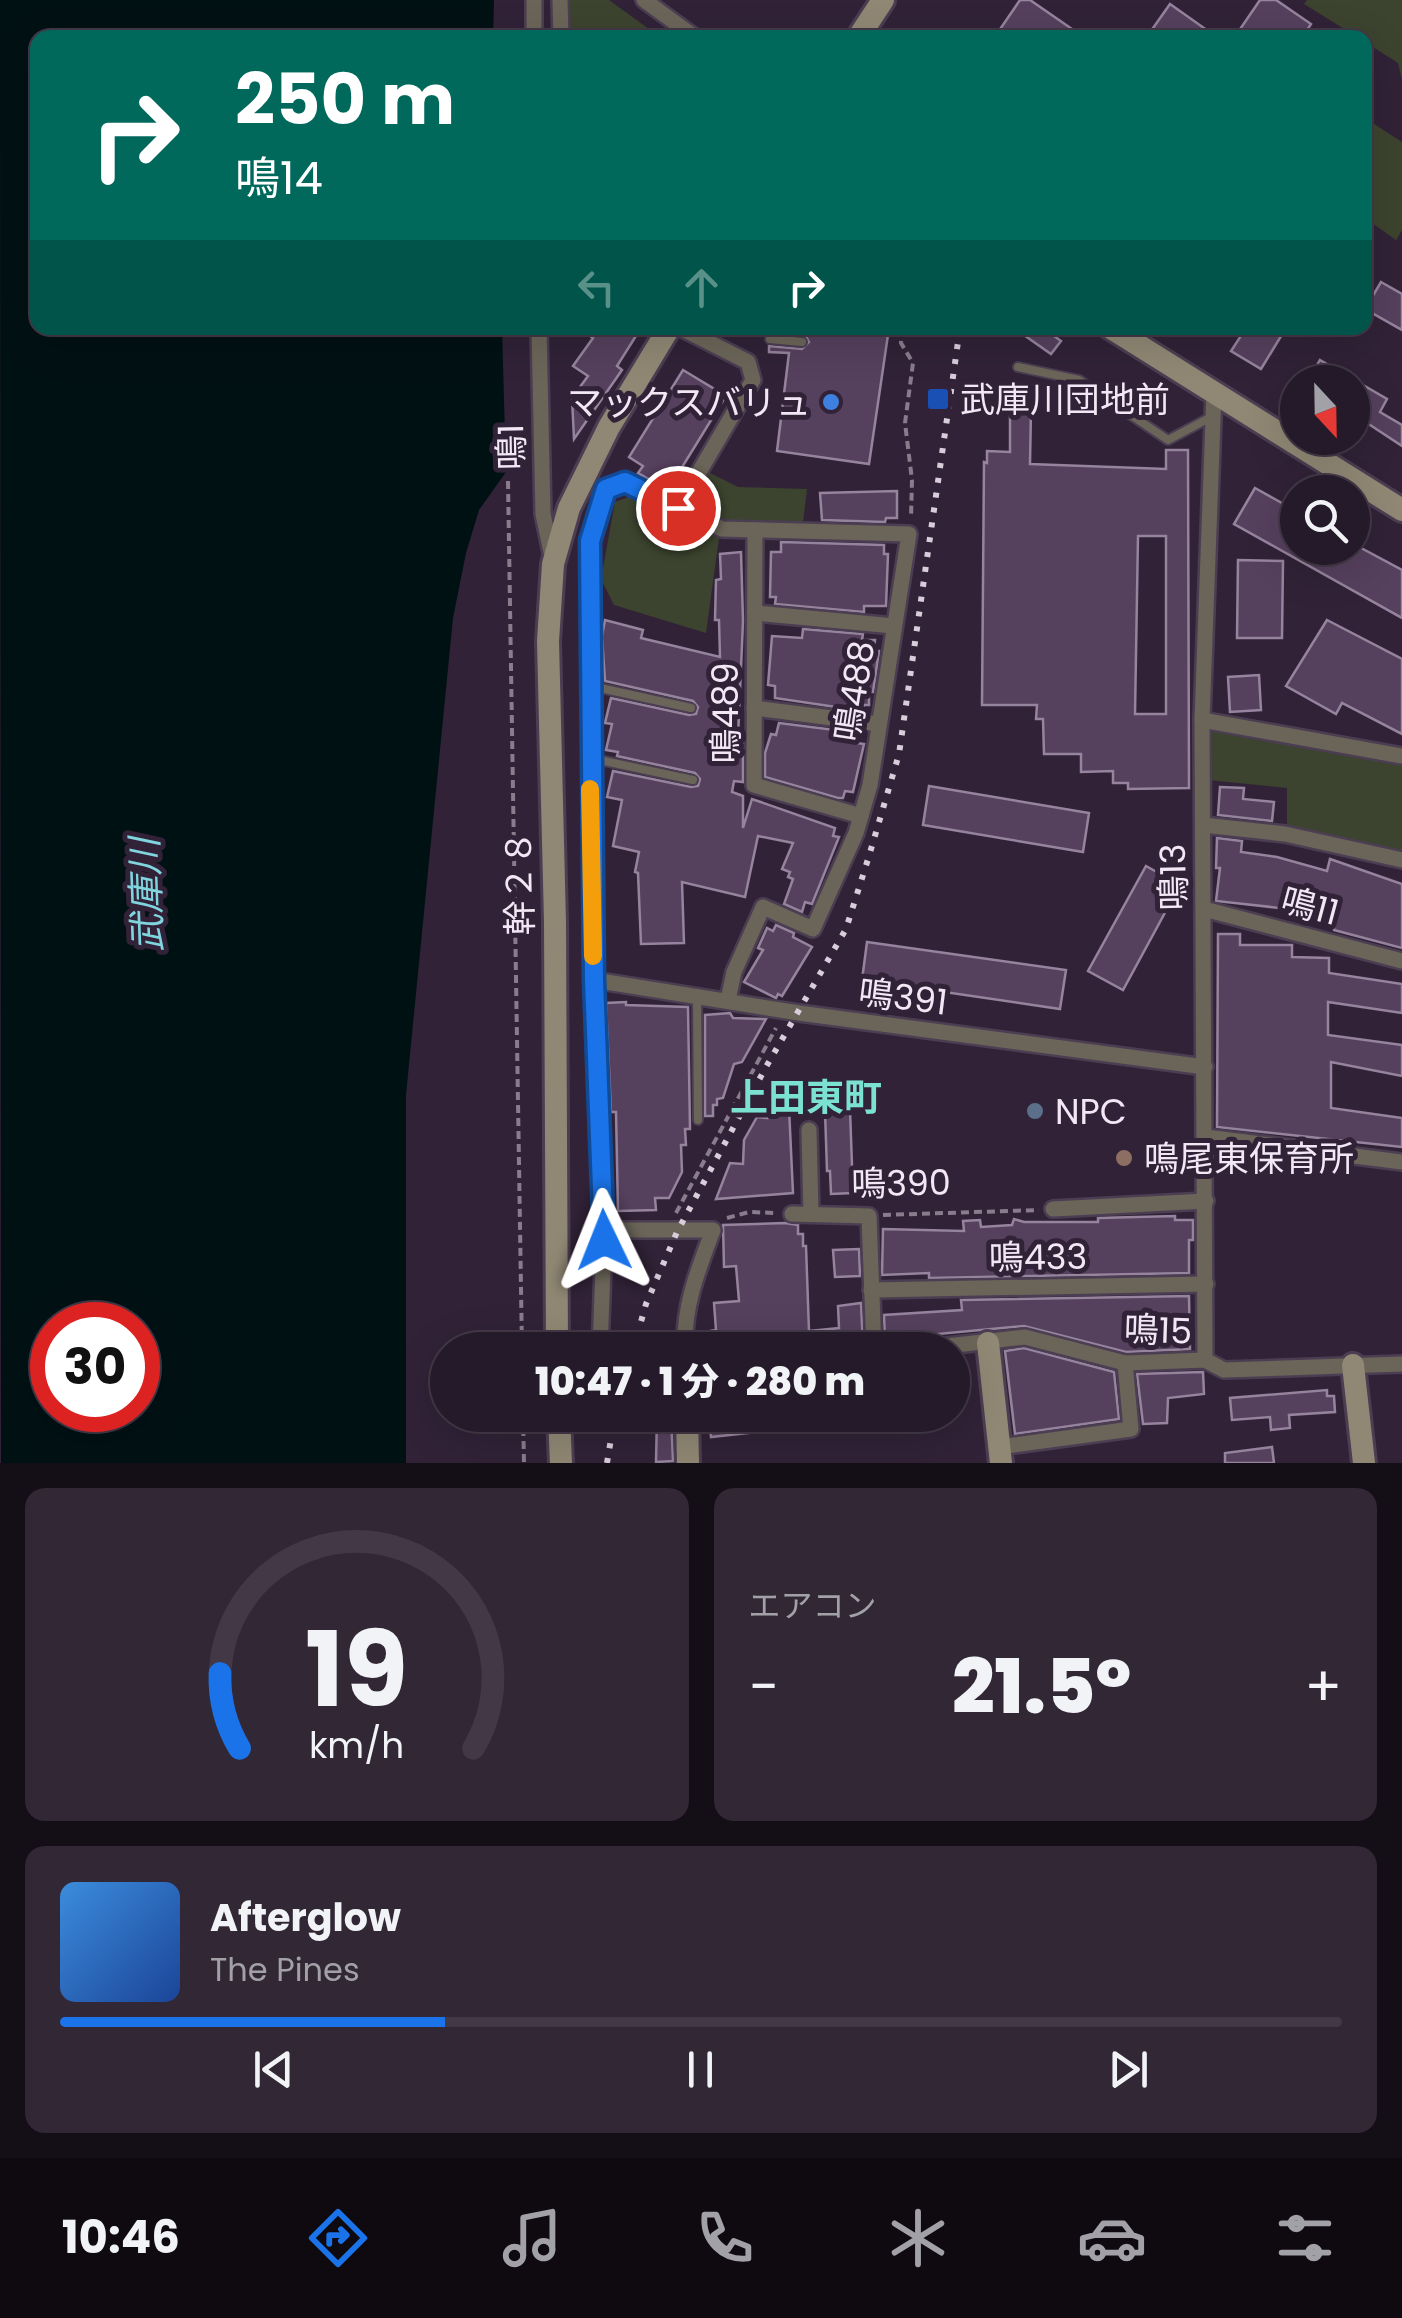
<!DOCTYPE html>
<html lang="ja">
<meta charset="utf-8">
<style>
body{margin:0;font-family:Poppins,"Noto Sans JP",sans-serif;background:#312735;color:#f1f3f6;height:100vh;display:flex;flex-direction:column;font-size:38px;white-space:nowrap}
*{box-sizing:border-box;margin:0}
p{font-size:32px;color:#a3a1a8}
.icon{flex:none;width:55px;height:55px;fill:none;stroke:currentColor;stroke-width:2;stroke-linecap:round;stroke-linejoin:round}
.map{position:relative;height:1463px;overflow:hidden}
.panel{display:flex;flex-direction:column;gap:25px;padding:25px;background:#140e17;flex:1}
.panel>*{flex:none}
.top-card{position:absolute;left:30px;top:30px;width:1342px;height:305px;border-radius:20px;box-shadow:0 10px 40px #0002,0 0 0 2px #423846;background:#00695c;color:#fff;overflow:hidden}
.needle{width:65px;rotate:158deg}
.fabs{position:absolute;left:1280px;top:365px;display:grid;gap:20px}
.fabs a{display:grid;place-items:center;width:90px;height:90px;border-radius:50%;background:#251a29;box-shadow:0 10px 40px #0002,0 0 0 2px #423846;font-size:50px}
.speed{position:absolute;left:30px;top:1302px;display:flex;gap:20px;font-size:50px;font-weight:700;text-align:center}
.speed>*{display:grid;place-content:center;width:130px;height:130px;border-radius:50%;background:#251a29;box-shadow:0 10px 40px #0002,0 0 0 2px #423846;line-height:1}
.speed .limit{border:15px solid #d22;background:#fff;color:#111}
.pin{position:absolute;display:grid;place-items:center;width:85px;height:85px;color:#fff;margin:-42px;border:5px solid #fff;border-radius:50%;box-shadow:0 2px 10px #0007}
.me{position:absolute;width:110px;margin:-55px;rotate:358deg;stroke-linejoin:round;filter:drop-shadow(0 0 8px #0008)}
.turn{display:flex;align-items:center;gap:35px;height:210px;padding:0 40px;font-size:45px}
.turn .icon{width:130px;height:130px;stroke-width:2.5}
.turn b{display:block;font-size:70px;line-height:85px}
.lanes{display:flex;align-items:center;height:95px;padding:0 40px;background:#0003;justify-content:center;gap:50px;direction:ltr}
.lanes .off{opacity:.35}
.big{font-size:75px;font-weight:800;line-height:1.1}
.panel .tile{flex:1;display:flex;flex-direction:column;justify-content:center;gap:15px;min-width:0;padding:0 35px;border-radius:20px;background:#312735}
.panel .dial{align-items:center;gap:0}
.dial svg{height:260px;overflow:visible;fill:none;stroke:#423846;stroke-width:7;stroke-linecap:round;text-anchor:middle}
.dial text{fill:#f1f3f6;stroke:none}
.song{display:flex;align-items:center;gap:30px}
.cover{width:120px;height:120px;border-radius:15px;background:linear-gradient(135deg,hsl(210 70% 55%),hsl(220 70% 35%))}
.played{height:10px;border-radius:5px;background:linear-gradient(90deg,#1a73e8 30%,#423846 30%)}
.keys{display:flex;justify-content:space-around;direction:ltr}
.heat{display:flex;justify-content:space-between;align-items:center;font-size:55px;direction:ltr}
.panel .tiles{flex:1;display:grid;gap:25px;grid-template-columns:1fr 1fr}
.tile:last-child{grid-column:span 2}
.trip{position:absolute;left:430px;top:1332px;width:540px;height:100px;border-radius:50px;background:#251a29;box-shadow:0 10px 40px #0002,0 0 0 2px #423846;font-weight:800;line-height:100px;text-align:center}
.dock{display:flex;height:160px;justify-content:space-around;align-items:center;background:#0f0a10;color:#a3a1a8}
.dock .icon{width:70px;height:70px}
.dock .selected{color:#1a73e8}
.dock b{font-size:45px;color:#f1f3f6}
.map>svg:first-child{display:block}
.green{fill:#3c432e}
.water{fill:#001114;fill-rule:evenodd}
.building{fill:#55405d;stroke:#96839d;stroke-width:2.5;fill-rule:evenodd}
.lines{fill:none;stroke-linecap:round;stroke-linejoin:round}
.lane-casing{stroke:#4c3e52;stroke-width:12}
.street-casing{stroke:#4c3e52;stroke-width:20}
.secondary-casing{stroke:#4c3e52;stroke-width:28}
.path{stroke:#897c8d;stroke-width:4;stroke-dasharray:8 5;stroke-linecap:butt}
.lane{stroke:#6b6559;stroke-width:8}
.street{stroke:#6b6559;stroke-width:15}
.secondary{stroke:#908774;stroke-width:22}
.rail{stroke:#d8cddb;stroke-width:6;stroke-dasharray:5 10;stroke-linecap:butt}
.route-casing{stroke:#114b97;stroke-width:25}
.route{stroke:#1a73e8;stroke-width:18}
.slow{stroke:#f59e0b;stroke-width:18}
.transit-dot{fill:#1a4fb4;stroke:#312237;stroke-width:4}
.shop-dot{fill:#3f7fe0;stroke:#312237;stroke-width:4}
.service-dot{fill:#5c6f8a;stroke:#312237;stroke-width:4}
.education-dot{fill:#8d6e63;stroke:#312237;stroke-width:4}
.labels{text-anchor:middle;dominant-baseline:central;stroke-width:10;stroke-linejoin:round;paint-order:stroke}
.poi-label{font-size:35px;fill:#f2e7f5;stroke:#312237;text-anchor:start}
.street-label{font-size:35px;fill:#f2e7f5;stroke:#312237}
.water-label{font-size:38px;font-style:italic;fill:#80d5df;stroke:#312237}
.neighbourhood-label{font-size:38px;font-weight:bold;fill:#7be2d2;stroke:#312237}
</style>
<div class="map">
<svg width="1402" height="1463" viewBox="0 0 1402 1463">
<rect width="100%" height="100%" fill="#312237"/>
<g class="green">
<path d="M566,0h43l51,37h-92z"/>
<path d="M1307,0h95v80l-4,-17 -33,-21v-4l-8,-1 -53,-33z"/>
<path d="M1368,120l34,22v88l-6,10 -31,-22v-94z"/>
<path d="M708,472l30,15 69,2 -4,34h-81l-33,-18z"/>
<path d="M631,496l88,42 -13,95 -92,-28 -13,-26 14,-77z"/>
<path d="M1208,728l194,35v92l-115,-27v-40l-78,-8z"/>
</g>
<path class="water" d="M0,0h494l-1,37 -455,1v290h464l4,144 -27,38 -13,43 -13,65 -47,477v368h-405zM52,1325h86v85h-86z"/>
<g class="building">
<path d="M1020,0h10l55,38h-91z"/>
<path d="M1260,0h16l35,24 -9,14h-68z"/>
<path d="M1170,4l48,34h-72z"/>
<path d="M1381,282l21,12v36l-37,-21z"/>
<path d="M578,328h63l-24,38 5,4 -48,69 -2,-41 16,-22 -15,-10 20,-28z"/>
<path d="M771,328h118l-20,136 -92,-13 12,-98 -20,-1v-6l33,3 7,-7 -4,-7 -34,-3z"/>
<path d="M1014,328h29l18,13 -10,13z"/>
<path d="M1246,328h40l-25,41 -30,-18z"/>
<path d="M1320,360l67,39 -7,13 22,13v21l-50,-33v-31h-45z"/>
<path d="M683,370l43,26 -58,94 -30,-17 5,-7 -14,-9z"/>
<path d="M1010,409h21l-1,55 136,5v-19h22l1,338 -61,1v-6h-15v-12l-32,1v-18h-37l-1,-35h-7l1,-14h-55l2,-243 3,1v-12l23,1zM1138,536h28v178h-31z"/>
<path d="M1255,488l43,24v36h63l41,22v48l-168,-94z"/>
<path d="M897,491v27h-11l-1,4 -63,-2 -2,-27z"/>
<path d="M781,542l103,3v9h4l-2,52h-22v6l-89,-8 1,-7h-6l1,-45h10z"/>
<path d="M741,552l2,69 -5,117h5v44l-9,-1 -2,11 11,4v32l9,-29 83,29 -2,8 6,1 -27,67 -7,-2 -3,10 -18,-8 9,-25 -5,-2 2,-5 -8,-3 11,-26 -35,-7 -13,61 -63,-15 2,61 -43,1 -3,-71 -3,-1 4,-20 -26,-6 9,-46 -15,-3 6,-26 78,16 7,-1 2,-7 -5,-6 -78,-17 1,-4 -12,-2 6,-26 -7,-1 6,-25 78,17 7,-1 2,-7 -5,-6 -88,-20 -3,-45 3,-16 38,10 -2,8 79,19 -1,-37h-4l1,-40 5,-1 -1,-25z"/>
<path d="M1238,560l45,1 -1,77h-45z"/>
<path d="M1327,620l75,39v75l-60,-31 -6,11 -50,-28z"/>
<path d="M803,629l60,5 -1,6h13l-1,11h5l-6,41h-4v13h-5l-1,6 -88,-13v-12l-7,-1 4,-49 30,2z"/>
<path d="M1259,675l2,35 -31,2 -2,-35z"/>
<path d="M779,723l80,10 -2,10 7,1 -11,48 -8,-1 -2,7h-5l-73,-21v-24l6,-19 5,1z"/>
<path d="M929,786l160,27 -6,39 -160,-27z"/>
<path d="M1220,787l24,1 -1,11 31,3 -2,19 -54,-6z"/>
<path d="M1217,838l25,3 -1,11 36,5 50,14 3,-12 72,25v64l-68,-18 1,-16 -119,-13 4,-33h-4z"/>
<path d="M1146,866l34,19 -57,105 -35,-19z"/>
<path d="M776,925l18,8 -1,4 19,10 -30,49 -4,-2 -2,4 -32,-16 19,-32 -5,-2 9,-20 6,3z"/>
<path d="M1218,934h22v11h52v12l37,1v15l73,11v29l-74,-11v33l74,10v31l-71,-14v46l71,10v29l-185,-20z"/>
<path d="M867,942l199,28 -6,39 -198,-29z"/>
<path d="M626,1002v3l62,2 2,122h-5l1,16h-5l1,27 -13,26h-14l1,12 -38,1 -2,-99h-5l-5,-109z"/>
<path d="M730,1013l3,5 33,1 -24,43 -8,2 -11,34 -6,1v6h-4v11h-8v-101z"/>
<path d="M789,1108l4,85 -77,6 14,-36 13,1 1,-24 13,-23 10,1 -1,-8z"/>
<path d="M850,1110l3,83 -22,1 -1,-23h-3l-2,-60z"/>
<path d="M1175,1216v4h18v20h-4v33l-260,5v-5l-47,2 1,-46 81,2 -1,-10 17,-1 1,7 31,-2 2,-6 10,3h74v-4z"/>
<path d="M785,1223l13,2v9h5v12h3l3,85 30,-3 -1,-22 23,-3 2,43 -59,4v-12l-54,2 1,10h-39l-2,-19 6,-1 -2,-27 25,-2 -3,-35 -12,1 -1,-42z"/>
<path d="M859,1249l1,27 -25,1 -2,-27z"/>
<path d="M1189,1296l1,53 -64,3 -102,-26 -139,13 -1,-24 78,-5 -1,-10z"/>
<path d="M1024,1348l90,24 5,47 -104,15 -10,-83z"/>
<path d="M1203,1372l1,22 -36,4 -1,25 -24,1 -6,-50z"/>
<path d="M1327,1390v6h7l1,16 -46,3 1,13 -19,2 -1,-13 -38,3 -2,-22z"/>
<path d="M657,1415h14l2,46 -17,1z"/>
<path d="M709,1415h102v11l-100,11z"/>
<path d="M1272,1447l2,16h-49v-10z"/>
</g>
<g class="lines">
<g class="lane-casing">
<g id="lane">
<path d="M770,339l32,3"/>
<path d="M1018,367l61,13 89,60 45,-24"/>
<path d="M591,686l100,22"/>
<path d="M590,758l103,22"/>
<path d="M697,995l1,125"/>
</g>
</g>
<g class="street-casing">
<g id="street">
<path d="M560,0l1,38"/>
<path d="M644,0l52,38"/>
<path d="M534,38v-38"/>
<path d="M539,328l4,186 9,43"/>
<path d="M678,508l75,-128 -5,-18 -67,-34"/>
<path d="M755,530l-1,255 107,31"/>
<path d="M755,613l139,13"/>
<path d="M754,708l125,16"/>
<path d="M1202,720l200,36"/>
<path d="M1203,825l82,9 117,26"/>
<path d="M1204,909l198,52"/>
<path d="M594,980l205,33 406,54"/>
<path d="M809,1130l2,84"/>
<path d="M1206,1137l196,25"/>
<path d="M1053,1209l153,-8"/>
<path d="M792,1214l77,2 5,134"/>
<path d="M603,1230h110c-15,40 -30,77 -28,120"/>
<path d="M871,1290l335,-6"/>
<path d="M600,1350l4,-109 -10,-261 -4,-439 16,-52 19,-7 97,47 187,5 -39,251 -14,48 -43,96 -50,-22 -29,65 -6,28"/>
<path d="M913,1350l112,-13 100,26 80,-3 19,10 178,-6"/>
<path d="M1205,1360l-3,-640 12,-327"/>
<path d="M1000,1447l131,-18 -6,-66"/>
</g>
</g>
<g class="secondary-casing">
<g id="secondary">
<path d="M858,38l25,-38"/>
<path d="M1111,328l291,182"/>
<path d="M988,1343l13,120"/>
<path d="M557,1350l-2,-428 -7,-281 5,-77 16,-56 40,-81 60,-99"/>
<path d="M1353,1365l11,98"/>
<path d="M559,1415l2,48"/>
<path d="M687,1415l1,48"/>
</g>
</g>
<g class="path">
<path d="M902,328l-1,15 12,20 -8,60 7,57 -1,38"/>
<path d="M508,481l14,869"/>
<path d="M676,1213l100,-185"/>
<path d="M883,1215l156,-5"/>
<path d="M727,1218l22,-6 27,1"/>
<path d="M523,1415l1,48"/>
</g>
<use href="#lane" class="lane"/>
<use href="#street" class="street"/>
<use href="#secondary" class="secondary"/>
<g class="rail">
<path d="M633,1350l13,-46 31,-72 89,-165 80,-138 23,-73 30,-102 61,-426"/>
<path d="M607,1463l8,-48"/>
</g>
</g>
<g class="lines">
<g class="route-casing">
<path id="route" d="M604,1240l-10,-260 -4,-439 16,-52 19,-7 53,26"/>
</g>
<use href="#route" class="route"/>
<path class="slow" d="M590,789l3,167"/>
</g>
<rect class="transit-dot" x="926" y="387" width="24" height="24" rx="5"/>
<circle class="shop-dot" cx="831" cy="402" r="10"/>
<circle class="service-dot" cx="1035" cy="1111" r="10"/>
<circle class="education-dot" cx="1124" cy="1158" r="10"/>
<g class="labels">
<g class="poi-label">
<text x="960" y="399">武庫川団地前</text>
<text x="811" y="402" text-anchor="end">マックスバリュ</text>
<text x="1055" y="1111">NPC</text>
<text x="1144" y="1158">鳴尾東保育所</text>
</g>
<g class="street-label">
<text transform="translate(511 447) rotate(-91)">鳴1</text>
<text transform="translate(854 691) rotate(-81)">鳴488</text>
<text transform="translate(725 713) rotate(-90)">鳴489</text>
<text transform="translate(1173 877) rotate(-91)">鳴13</text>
<text transform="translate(519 883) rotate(-91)">幹２８</text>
<text transform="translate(1310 906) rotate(15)">鳴11</text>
<text transform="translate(903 997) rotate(7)">鳴391</text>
<text transform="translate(901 1183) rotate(-1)">鳴390</text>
<text transform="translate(1038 1257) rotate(-1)">鳴433</text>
<text transform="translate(1158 1330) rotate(2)">鳴15</text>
</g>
<g class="water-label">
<text transform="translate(146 895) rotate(-92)">武庫川</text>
</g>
<g class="neighbourhood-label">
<text x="806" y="1097">上田東町</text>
</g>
</g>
</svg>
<div class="fabs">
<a><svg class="needle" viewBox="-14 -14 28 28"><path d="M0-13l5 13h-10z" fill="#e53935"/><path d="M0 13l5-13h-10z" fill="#a3a1a8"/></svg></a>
<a><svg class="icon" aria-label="search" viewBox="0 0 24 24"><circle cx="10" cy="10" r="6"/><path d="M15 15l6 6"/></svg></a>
</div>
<div class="speed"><div class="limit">30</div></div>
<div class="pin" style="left:678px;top:508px;background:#d93025"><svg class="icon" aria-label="arrive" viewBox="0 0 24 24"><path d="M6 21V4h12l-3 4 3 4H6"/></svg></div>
<svg class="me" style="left:604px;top:1240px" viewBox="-20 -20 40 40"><path d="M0-17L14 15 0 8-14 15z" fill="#1a73e8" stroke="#fff" stroke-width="4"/></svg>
<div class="trip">10:47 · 1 分 · 280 m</div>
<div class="top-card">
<div class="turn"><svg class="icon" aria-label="right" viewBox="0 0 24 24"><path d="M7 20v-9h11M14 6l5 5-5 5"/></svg><div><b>250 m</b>鳴14</div></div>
<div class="lanes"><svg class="icon off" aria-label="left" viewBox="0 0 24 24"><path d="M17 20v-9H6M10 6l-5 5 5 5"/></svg><svg class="icon off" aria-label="ahead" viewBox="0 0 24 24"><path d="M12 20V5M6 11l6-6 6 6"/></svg><svg class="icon" aria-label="right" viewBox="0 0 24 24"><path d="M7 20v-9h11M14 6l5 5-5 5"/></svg></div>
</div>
</div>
<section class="panel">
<div class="tiles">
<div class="tile dial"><svg viewBox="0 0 100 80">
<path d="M14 69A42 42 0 1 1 86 69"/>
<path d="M14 69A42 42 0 0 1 8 46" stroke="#1a73e8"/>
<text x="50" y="56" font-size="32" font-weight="700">19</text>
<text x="50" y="72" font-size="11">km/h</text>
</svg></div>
<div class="tile"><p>エアコン</p>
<div class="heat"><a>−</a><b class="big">21.5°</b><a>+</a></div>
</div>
<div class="tile">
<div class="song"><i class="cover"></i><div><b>Afterglow</b><p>The Pines</p></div></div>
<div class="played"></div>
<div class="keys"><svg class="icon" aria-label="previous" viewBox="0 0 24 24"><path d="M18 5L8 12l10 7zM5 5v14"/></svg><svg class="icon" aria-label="pause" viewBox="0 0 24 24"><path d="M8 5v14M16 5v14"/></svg><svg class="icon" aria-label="next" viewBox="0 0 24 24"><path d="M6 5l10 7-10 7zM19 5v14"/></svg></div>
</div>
</div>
</section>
<nav class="dock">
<b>10:46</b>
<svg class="icon selected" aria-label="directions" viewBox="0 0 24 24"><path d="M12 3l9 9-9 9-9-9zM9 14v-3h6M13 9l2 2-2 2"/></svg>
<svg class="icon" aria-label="music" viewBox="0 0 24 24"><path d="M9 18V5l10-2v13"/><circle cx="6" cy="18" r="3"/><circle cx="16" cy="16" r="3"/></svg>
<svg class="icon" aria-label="phone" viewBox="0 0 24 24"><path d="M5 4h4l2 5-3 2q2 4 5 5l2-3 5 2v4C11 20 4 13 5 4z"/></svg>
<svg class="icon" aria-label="climate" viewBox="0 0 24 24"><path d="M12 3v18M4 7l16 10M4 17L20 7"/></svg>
<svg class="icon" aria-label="car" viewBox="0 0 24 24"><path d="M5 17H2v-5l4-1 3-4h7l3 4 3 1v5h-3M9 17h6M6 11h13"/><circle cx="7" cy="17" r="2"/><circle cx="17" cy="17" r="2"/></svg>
<svg class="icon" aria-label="filters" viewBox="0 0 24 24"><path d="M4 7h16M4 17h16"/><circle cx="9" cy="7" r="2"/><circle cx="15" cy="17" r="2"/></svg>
</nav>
